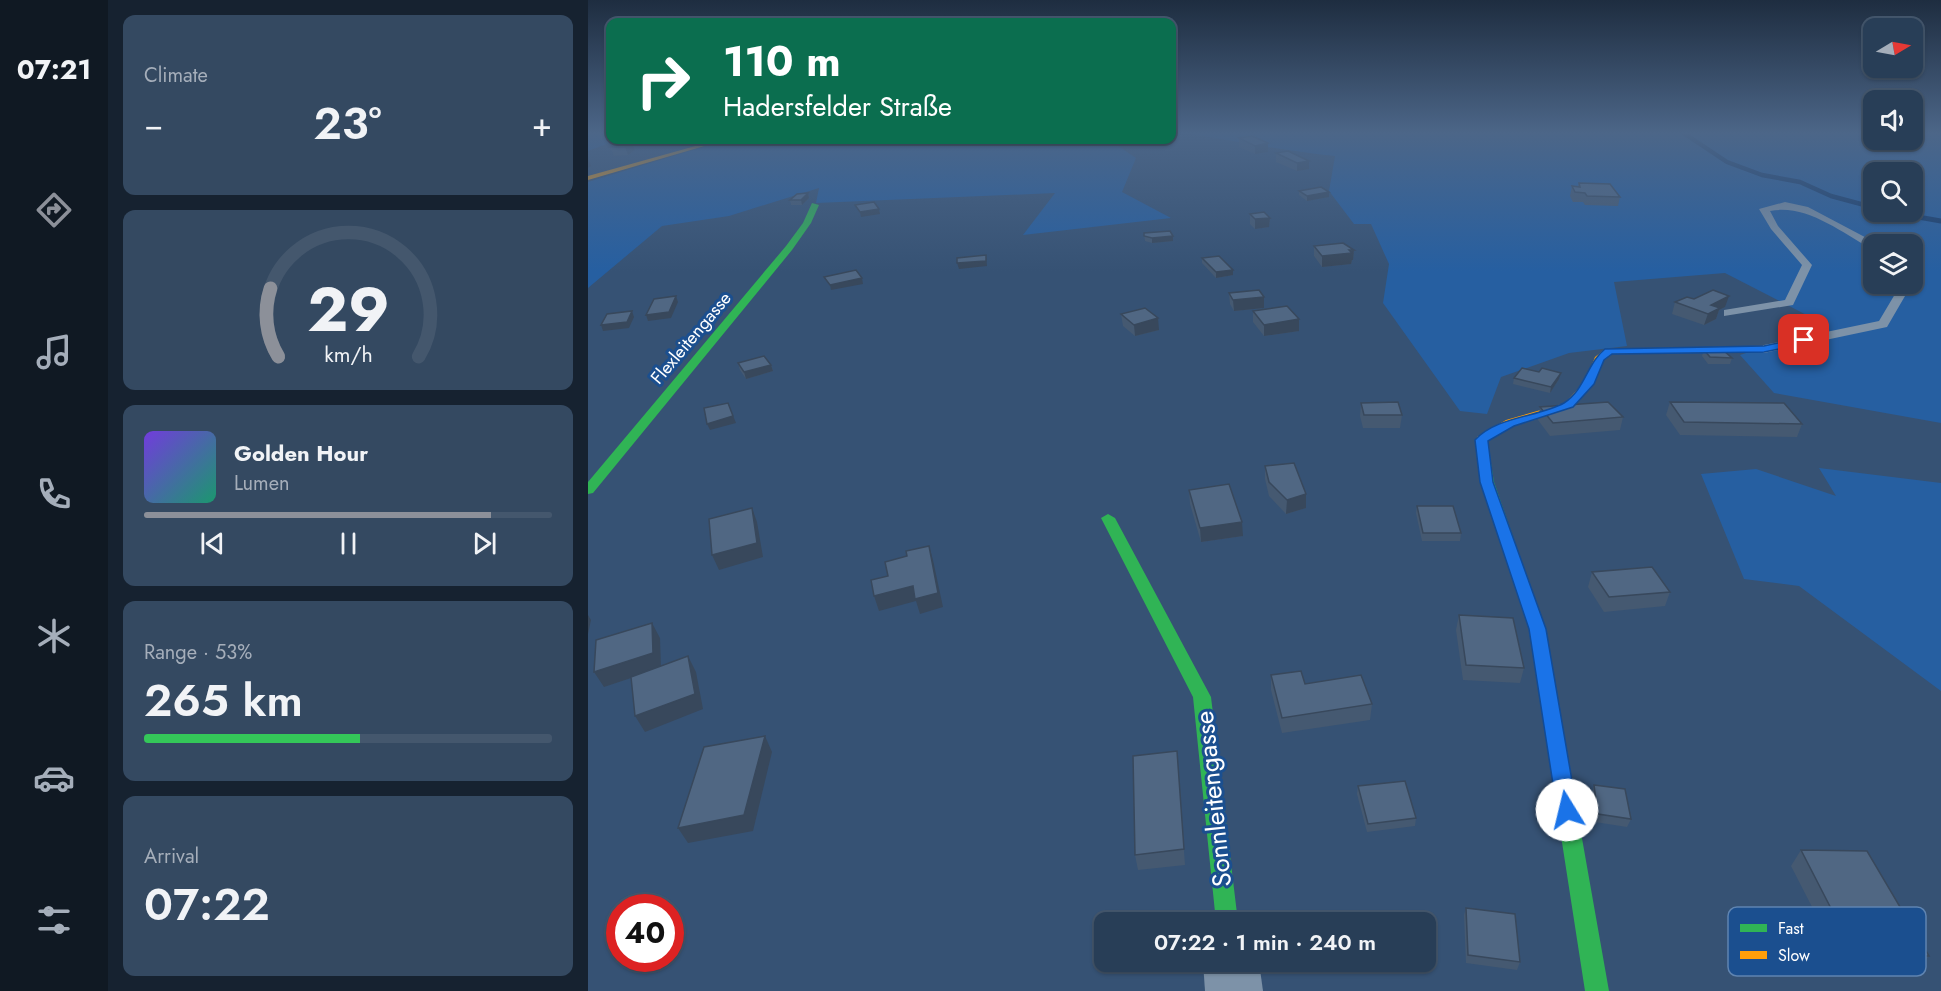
<!DOCTYPE html>
<meta charset="utf-8">
<style>
body{margin:0;font-family:Jost,sans-serif;background:#344961;color:#f1f3f6;height:100vh;display:flex;flex-direction:column;font-size:22px;white-space:nowrap}
*{box-sizing:border-box;margin:0}
p{font-size:20px;color:#a5aeba}
.icon{flex:none;width:33px;height:33px;fill:none;stroke:currentColor;stroke-width:2;stroke-linecap:round;stroke-linejoin:round}
.map{position:relative;flex:1;overflow:hidden}
.side{display:flex;flex-direction:column;gap:15px;padding:15px;background:#162230;width:480px}
.side>*{flex:none}
.banner{position:absolute;left:18px;top:18px;width:570px;height:126px;border-radius:12px;box-shadow:0 2px 4px #0004,0 0 0 2px #44576d;background:#0b6e4f;color:#fff;overflow:hidden}
.needle{width:39px;rotate:80deg}
.tools{position:absolute;left:1275px;top:18px;display:grid;gap:12px}
.tools a{display:grid;place-items:center;width:60px;height:60px;border-radius:12px;background:#283e57;box-shadow:0 2px 4px #0004,0 0 0 2px #44576d;font-size:30px}
.speed{position:absolute;left:18px;top:894px;display:flex;gap:12px;font-size:30px;font-weight:700;text-align:center}
.speed>*{display:grid;place-content:center;width:78px;height:78px;border-radius:50%;background:#283e57;box-shadow:0 2px 4px #0004,0 0 0 2px #44576d;line-height:1}
.speed .limit{border:9px solid #d22;background:#fff;color:#111}
.pin{position:absolute;display:grid;place-items:center;width:51px;height:51px;color:#fff;margin:-26px;border-radius:12px;box-shadow:0 3px 9px #0006}
.me{position:absolute;width:66px;margin:-33px;rotate:351deg;stroke-linejoin:round;filter:drop-shadow(0 0 4px #0008)}
.turn{display:flex;align-items:center;gap:21px;height:126px;padding:0 18px;font-size:27px}
.turn .icon{width:78px;height:78px;stroke-width:2.5}
.turn b{display:block;font-size:42px;line-height:51px}
.big{font-size:45px;font-weight:600;line-height:1.1}
.side .card{flex:1;display:flex;flex-direction:column;justify-content:center;gap:9px;min-width:0;padding:0 21px;border-radius:12px;background:#344961}
.side .dial{align-items:center;gap:0}
.dial svg{height:156px;overflow:visible;fill:none;stroke:#44576d;stroke-width:7;stroke-linecap:round;text-anchor:middle}
.dial text{fill:#f1f3f6;stroke:none}
.song{display:flex;align-items:center;gap:18px}
.cover{width:72px;height:72px;border-radius:9px;background:linear-gradient(135deg,hsl(260 70% 55%),hsl(160 70% 35%))}
.played{height:6px;border-radius:3px;background:linear-gradient(90deg,#8c9099 85%,#44576d 85%)}
.keys{display:flex;justify-content:space-around;direction:ltr}
.heat{display:flex;justify-content:space-between;align-items:center;font-size:33px;direction:ltr}
.charge{height:9px;border-radius:4px;background:linear-gradient(90deg,#34c759 53%,#44576d 0)}
.trip{position:absolute;left:506px;top:912px;width:342px;height:60px;border-radius:12px;background:#283e57;box-shadow:0 2px 4px #0004,0 0 0 2px #44576d;font-weight:600;line-height:60px;text-align:center}
main{display:flex;flex:1;min-height:0}
.dock{display:flex;flex-direction:column;width:108px;justify-content:space-around;align-items:center;background:#101923;color:#a5aeba}
.dock .icon{width:42px;height:42px}
.dock .selected{color:#8c9099}
.dock b{font-size:27px;color:#f1f3f6}
.map>svg:first-child{display:block}
.green{fill:#265fa1;fill-rule:evenodd}
.lines{fill:none;stroke-linecap:round;stroke-linejoin:round}
.stream-far1{stroke:#153c6e;stroke-width:4.5}
.stream{stroke:#153c6e;stroke-width:5}
.lane{fill:#7d92a8;fill-rule:evenodd}
.street{fill:#7d92a8;fill-rule:evenodd}
.fast{fill:#30b455;fill-rule:evenodd}
.slow{fill:#ff9f0a;fill-rule:evenodd}
.wall{fill:#455971}
.shaded-wall{fill:#38485c}
.building{fill:#506783;stroke:#38485c;stroke-width:1.5}
.route{fill:#1a73e8;stroke:#114b97;stroke-width:1.5}
.labels{text-anchor:middle;dominant-baseline:central;stroke-width:6;stroke-linejoin:round;paint-order:stroke}
.far-street-label{font-size:18px;fill:#fff;stroke:#1b4f8f}
.near-street-label{font-size:26px;fill:#fff;stroke:#1b4f8f}
.key{fill:#1b4f8f;stroke:#5f84b1;stroke-width:1.5}
.key-label{font-size:16px;fill:#fff}
</style>
<main>
<nav class="dock">
<b>07:21</b>
<svg class="icon selected" aria-label="directions" viewBox="0 0 24 24"><path d="M12 3l9 9-9 9-9-9zM9 14v-3h6M13 9l2 2-2 2"/></svg>
<svg class="icon" aria-label="music" viewBox="0 0 24 24"><path d="M9 18V5l10-2v13"/><circle cx="6" cy="18" r="3"/><circle cx="16" cy="16" r="3"/></svg>
<svg class="icon" aria-label="phone" viewBox="0 0 24 24"><path d="M5 4h4l2 5-3 2q2 4 5 5l2-3 5 2v4C11 20 4 13 5 4z"/></svg>
<svg class="icon" aria-label="climate" viewBox="0 0 24 24"><path d="M12 3v18M4 7l16 10M4 17L20 7"/></svg>
<svg class="icon" aria-label="car" viewBox="0 0 24 24"><path d="M5 17H2v-5l4-1 3-4h7l3 4 3 1v5h-3M9 17h6M6 11h13"/><circle cx="7" cy="17" r="2"/><circle cx="17" cy="17" r="2"/></svg>
<svg class="icon" aria-label="filters" viewBox="0 0 24 24"><path d="M4 7h16M4 17h16"/><circle cx="9" cy="7" r="2"/><circle cx="15" cy="17" r="2"/></svg>
</nav>
<section class="side">
<div class="card"><p>Climate</p>
<div class="heat"><a>−</a><b class="big">23°</b><a>+</a></div>
</div>
<div class="card dial"><svg viewBox="0 0 100 80">
<path d="M14 69A42 42 0 1 1 86 69"/>
<path d="M14 69A42 42 0 0 1 10 34" stroke="#8c9099"/>
<text x="50" y="56" font-size="32" font-weight="700">29</text>
<text x="50" y="72" font-size="11">km/h</text>
</svg></div>
<div class="card">
<div class="song"><i class="cover"></i><div><b>Golden Hour</b><p>Lumen</p></div></div>
<div class="played"></div>
<div class="keys"><svg class="icon" aria-label="previous" viewBox="0 0 24 24"><path d="M18 5L8 12l10 7zM5 5v14"/></svg><svg class="icon" aria-label="pause" viewBox="0 0 24 24"><path d="M8 5v14M16 5v14"/></svg><svg class="icon" aria-label="next" viewBox="0 0 24 24"><path d="M6 5l10 7-10 7zM19 5v14"/></svg></div>
</div>
<div class="card"><p>Range · 53%</p><b class="big">265 km</b><div class="charge"></div></div>
<div class="card"><p>Arrival</p><b class="big">07:22</b></div>
</section>
<div class="map">
<svg width="1353" height="991" viewBox="0 0 1353 991">
<rect width="100%" height="100%" fill="#365274"/>
<g class="green">
<path d="M0,132h22v8h7l-29,11z"/>
<path d="M590,132h695l1,8h38l1,-8h28v291l-167,-30 -34,-38 88,-29 -103,-53 -111,9 13,64 -58,7 -68,24 -14,37 -27,-3 -77,-108 6,-39 -18,-40h-17l-25,-33 6,-35c-53,-5 -104,-16 -157,-24zM1286,172h38v40h-38zM1286,244h38v40h-38z"/>
<path d="M138,140h383l27,18 -14,34 49,26 -148,17 32,-42 -239,10 3,-15 -90,28 -67,10 -74,62v-106z"/>
<path d="M1231,468l122,15v208l-142,-105 -55,-7 -43,-105 55,-5 80,27z"/>
</g>
<g class="lines">
<path class="stream-far1" d="M1094,132l45,30 35,13 38,7 31,14 41,11"/>
<g class="stream">
<path d="M1279,205l7,2"/>
<path d="M1302,212l51,9"/>
</g>
<g class="lane">
<path d="M1197,202l23,5 70,37h-4v5l-4,-1c-31,-17 -64,-44 -100,-37l8,15 34,39 -19,40 -69,11v-6l61,-10 17,-35 -31,-36 -12,-20z"/>
<path d="M1313,284h11l-25,43 -123,26 -6,-4 6,-4 115,-24z"/>
</g>
<path class="street" d="M615,962h56l4,29h-58z"/>
<g class="fast">
<path d="M224,203l7,2 -8,18 -19,27 -199,243 -5,1v-12l198,-236 17,-23z"/>
<path d="M894,441l6,4 6,37 51,147 64,362h-24l-56,-362 -49,-147 -4,-37z"/>
<path d="M520,514l7,4 96,179 27,225h-22l-23,-225 -92,-179z"/>
</g>
<g class="slow">
<path d="M129,140h8l-137,40v-4z"/>
<path d="M1176,346l5,3 -1,2 -156,3 -8,6 -10,24 -21,23 -59,19 -27,15 -1,7 -4,1 -6,-4 1,-8 29,-17 59,-17 20,-22 10,-24 10,-8z"/>
</g>
</g>
<g class="wall">
<path d="M651,138l29,5v9l-13,2 -16,-7z"/>
<path d="M44,142l3,8 -7,5 -14,1 -4,-9z"/>
<path d="M688,153l33,8v8l-12,2 -21,-9z"/>
<path d="M991,183l41,14 -2,9 -33,-1 -2,-3h-10l-3,-6 2,-10h6z"/>
<path d="M711,191l30,1v5l-22,4 -8,-6z"/>
<path d="M220,193l1,5 -7,7h-11l-1,-5z"/>
<path d="M662,214l20,4 -1,9 -14,2 -5,-5z"/>
<path d="M556,233l29,3v5l-21,2 -7,-2z"/>
<path d="M726,246l40,4 -1,10h-1l-1,4 -29,3 -8,-11z"/>
<path d="M614,258l31,17 -17,3 -14,-15z"/>
<path d="M641,293l35,15 -30,3 -4,-7z"/>
<path d="M1106,299l31,8 -6,3 -3,9 -12,6 -32,-11 3,-12z"/>
<path d="M665,311l46,8v12l-35,5 -11,-14z"/>
<path d="M533,314l38,16 -24,6 -12,-10z"/>
<path d="M1116,350l28,8 -2,6h-22l-6,-8z"/>
<path d="M150,363l33,2 2,6 -27,8 -6,-9z"/>
<path d="M926,378l45,1 -9,14 -37,-9z"/>
<path d="M1082,402l132,22 -5,13 -117,-2 -14,-20z"/>
<path d="M773,403l41,12 -2,13h-37l-3,-12z"/>
<path d="M952,407l83,10 -3,13 -70,6 -12,-16z"/>
<path d="M677,466l41,28v14l-20,6 -17,-18 -4,-17z"/>
<path d="M601,490l54,46 -42,6 -11,-38z"/>
<path d="M829,506l44,27 -1,8h-38l-6,-28z"/>
<path d="M1004,572l78,20 -5,14 -61,6 -16,-25z"/>
<path d="M871,615l65,53 -4,15 -57,-3 -7,-50z"/>
<path d="M683,675l34,9 67,20 -2,16 -88,13 -11,-43z"/>
<path d="M589,751l8,114 -47,5 -3,-15z"/>
<path d="M1006,785l37,34 -4,8 -32,-5 -3,-29z"/>
<path d="M770,786l58,32 -1,8 -48,6 -10,-38z"/>
<path d="M1213,850l128,106 -13,14 -72,-1 -53,-103z"/>
<path d="M878,908l54,54 -3,8 -51,-7 -2,-48z"/>
</g>
<g class="shaded-wall">
<path d="M44,142l3,8 -7,5 -3,-8z"/>
<path d="M680,143v9l-13,2v-8z"/>
<path d="M0,158l3,8 -3,2z"/>
<path d="M721,161v8l-12,2v-8z"/>
<path d="M741,192v5l-22,4v-5z"/>
<path d="M220,193l1,5 -7,7 -1,-5z"/>
<path d="M291,209l1,5 -19,3 -1,-5z"/>
<path d="M682,218l-1,9 -14,2v-10z"/>
<path d="M585,236v5l-21,2v-5z"/>
<path d="M766,250l-1,10h-1l-1,4 -29,3v-11z"/>
<path d="M398,255l1,11 -28,3 -2,-6z"/>
<path d="M645,270v5l-17,3v-6z"/>
<path d="M274,278l1,6 -32,6 -1,-5z"/>
<path d="M88,296l2,6 -7,16 -23,3 -2,-6z"/>
<path d="M1141,296l-4,11 -6,3 -3,9 -12,6 7,-20z"/>
<path d="M676,297v11l-30,3 -1,-11z"/>
<path d="M44,311l2,6 -5,11 -26,3 -2,-6z"/>
<path d="M570,318l1,12 -24,6 -1,-11z"/>
<path d="M711,319v12l-35,5v-11z"/>
<path d="M183,365l2,6 -27,8 -2,-7z"/>
<path d="M973,373l-2,6 -9,14 1,-6z"/>
<path d="M140,403l8,20 -26,7 -3,-6z"/>
<path d="M718,494v14l-20,6 1,-14z"/>
<path d="M164,508l5,14 6,35 -44,13 -7,-15z"/>
<path d="M654,522l1,14 -42,6 -1,-14z"/>
<path d="M341,546l4,14 10,47 -23,7 -4,-13 -37,10 -5,-15z"/>
<path d="M0,615l3,5 -3,14z"/>
<path d="M64,623l8,15 1,30 -57,19 -10,-15z"/>
<path d="M100,656l8,16 7,37 -58,23 -10,-16z"/>
<path d="M177,736l7,16 -19,79 -65,12 -10,-15z"/>
</g>
<g class="building">
<path d="M664,136l16,7 -13,3 -16,-8z"/>
<path d="M44,142l-7,5h-15l7,-4z"/>
<path d="M700,151l21,10 -12,2 -21,-10z"/>
<path d="M991,183l31,1 10,13 -33,-1 -2,-3 -10,-1 -3,-6 8,1z"/>
<path d="M733,187l8,5 -22,4 -8,-5z"/>
<path d="M220,193l-7,7h-11l7,-6z"/>
<path d="M286,202l5,7 -19,3 -5,-7z"/>
<path d="M676,212l6,6 -15,1 -5,-5z"/>
<path d="M582,231l3,5 -21,2 -8,-2v-3z"/>
<path d="M755,243l11,7h-5l3,3 -30,3 -8,-10z"/>
<path d="M398,255v6l-29,2v-5z"/>
<path d="M631,256l14,14 -17,2 -14,-14z"/>
<path d="M268,270l6,8 -32,7 -6,-8z"/>
<path d="M671,290l5,7 -31,3 -4,-7z"/>
<path d="M1125,290l16,6 -18,9 9,3 -12,6 -33,-12 12,-5 7,2z"/>
<path d="M88,296l-7,16 -23,3 8,-16z"/>
<path d="M699,306l12,13 -35,6 -11,-14z"/>
<path d="M557,308l13,10 -24,7 -13,-11z"/>
<path d="M44,311l-5,11 -26,3 6,-11z"/>
<path d="M1116,350l20,1 8,7 -22,-1z"/>
<path d="M176,356l7,9 -27,7 -6,-9z"/>
<path d="M934,368l17,4 3,-4 19,5 -10,14 -37,-9z"/>
<path d="M810,402l4,13h-38l-3,-12z"/>
<path d="M1020,402l15,15 -70,6 -13,-16z"/>
<path d="M1082,402l114,1 18,21 -118,-2z"/>
<path d="M140,403l5,13 -26,8 -3,-16z"/>
<path d="M706,463l12,31 -19,6 -18,-18 -4,-16z"/>
<path d="M641,484l13,38 -42,6 -11,-38z"/>
<path d="M829,506h36l8,27h-38z"/>
<path d="M164,508l5,35 -45,12 -3,-36z"/>
<path d="M341,546l9,47 -23,6 -2,-13 -39,10 -3,-16 17,-4 -3,-14 22,-6 -1,-5z"/>
<path d="M1064,567l18,25 -61,5 -17,-25z"/>
<path d="M871,615l54,3 11,50 -58,-3z"/>
<path d="M64,623l1,30 -59,19 2,-32z"/>
<path d="M100,656l7,38 -60,22 -4,-39z"/>
<path d="M713,671l4,13 56,-9 11,29 -90,14 -11,-43z"/>
<path d="M177,736l-21,79 -66,13 26,-81z"/>
<path d="M589,751l7,98 -49,6 -2,-99z"/>
<path d="M817,781l11,37 -48,6 -10,-38z"/>
<path d="M1006,785l31,4 6,30 -33,-5z"/>
<path d="M1213,850l66,1 62,105 -74,-1z"/>
<path d="M878,908l49,6 5,48 -52,-7z"/>
</g>
<linearGradient id="sky" x2="0" y2="1"><stop stop-color="#1e2d40"/><stop offset="0.49" stop-color="#4c6688"/><stop offset="1" stop-color="#4c6688" stop-opacity="0"/></linearGradient>
<rect width="1353" height="271" fill="url(#sky)"/>
<path class="route" d="M1216,337l3,1v5l-43,9 -152,2 -8,6 -10,24 -21,23 -59,19 -26,15 5,41 53,147 31,181 -2,6 -8,3 -7,-3 -3,-6 -28,-181 -49,-147 -5,-42c22,-24 64,-23 89,-37 21,-13 23,-40 41,-54l159,-3z"/>
<g class="labels">
<g class="far-street-label">
<text transform="translate(103 338) rotate(-50)">Flexleitengasse</text>
</g>
<g class="near-street-label">
<text transform="translate(625 799) rotate(-96)">Sonnleitengasse</text>
</g>
</g>
<rect x="1140" y="907" width="198" height="69" rx="9" class="key"/>
<rect x="1152" y="924" width="27" height="8" fill="#30b455"/>
<rect x="1152" y="951" width="27" height="8" fill="#ff9f0a"/>
<g class="key-label">
<text x="1190" y="934">Fast</text>
<text x="1190" y="961">Slow</text>
</g>
</svg>
<div class="tools">
<a><svg class="needle" viewBox="-14 -14 28 28"><path d="M0-13l5 13h-10z" fill="#e53935"/><path d="M0 13l5-13h-10z" fill="#a5aeba"/></svg></a>
<a><svg class="icon" aria-label="sound" viewBox="0 0 24 24"><path d="M4 9h4l5-4v14l-5-4H4zM17 9q2 3 0 6"/></svg></a>
<a><svg class="icon" aria-label="search" viewBox="0 0 24 24"><circle cx="10" cy="10" r="6"/><path d="M15 15l6 6"/></svg></a>
<a><svg class="icon" aria-label="layers" viewBox="0 0 24 24"><path d="M12 4l9 5-9 5-9-5zM3 14l9 5 9-5"/></svg></a>
</div>
<div class="speed"><div class="limit">40</div></div>
<div class="pin" style="left:1216px;top:340px;background:#d93025"><svg class="icon" aria-label="arrive" viewBox="0 0 24 24"><path d="M6 21V4h12l-3 4 3 4H6"/></svg></div>
<svg class="me" style="left:979px;top:810px" viewBox="-20 -20 40 40"><circle r="19" fill="#fff"/><path d="M0-13L10 11 0 6-10 11z" fill="#1a73e8"/></svg>
<div class="trip">07:22 · 1 min · 240 m</div>
<div class="banner">
<div class="turn"><svg class="icon" aria-label="right" viewBox="0 0 24 24"><path d="M7 20v-9h11M14 6l5 5-5 5"/></svg><div><b>110 m</b>Hadersfelder Straße</div></div>
</div>
</div>
</main>
